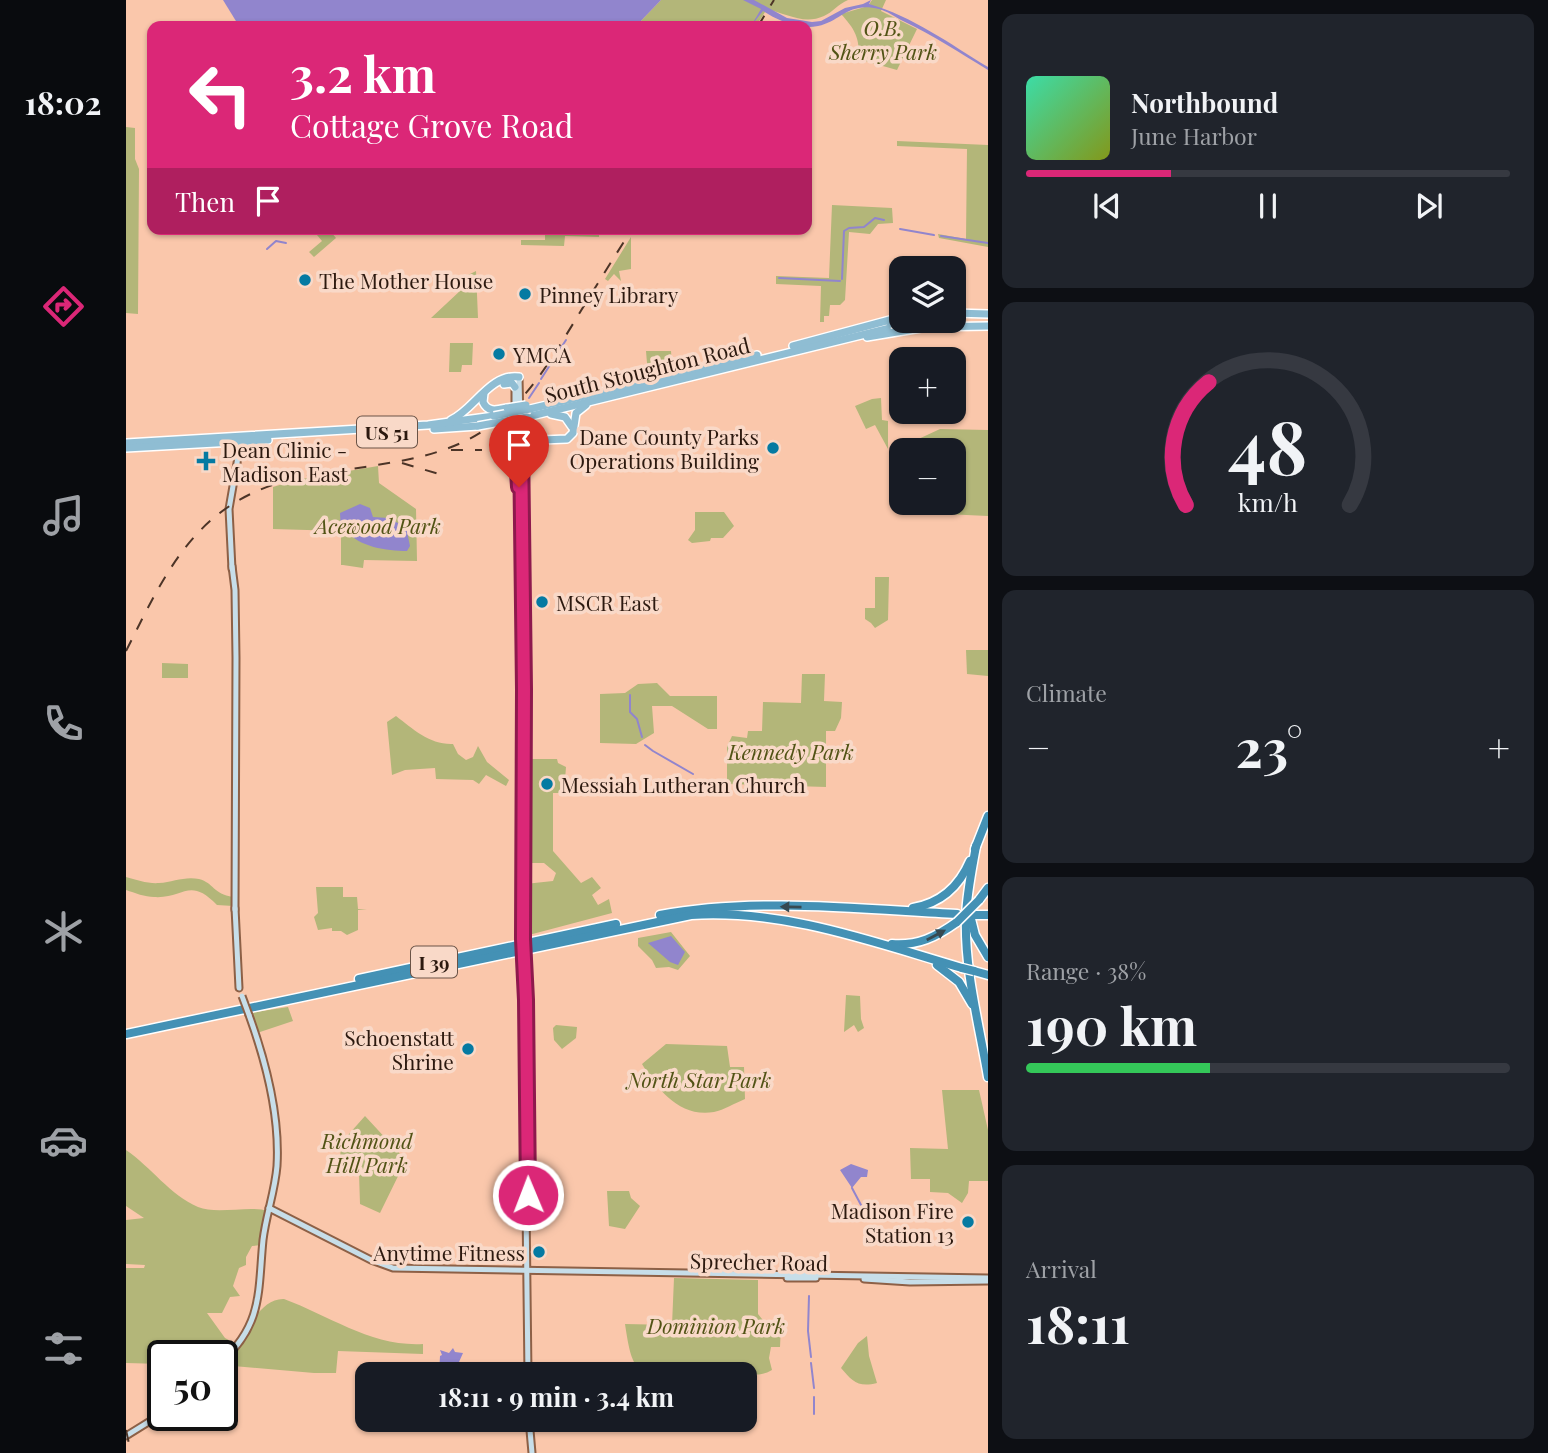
<!DOCTYPE html>
<meta charset="utf-8">
<style>
body{margin:0;font-family:"Playfair Display",serif;background:#20242c;color:#f1f3f6;height:100vh;display:flex;flex-direction:column;font-size:26px;white-space:nowrap}
*{box-sizing:border-box;margin:0}
p{font-size:23px;color:#9ea1a6}
.icon{flex:none;width:38px;height:38px;fill:none;stroke:currentColor;stroke-width:2;stroke-linecap:round;stroke-linejoin:round}
.map{position:relative;flex:1;overflow:hidden}
.details{display:flex;flex-direction:column;gap:14px;padding:14px;background:#0d0f14;width:560px}
.details>*{flex:none}
.banner{position:absolute;left:21px;top:21px;width:665px;height:214px;border-radius:14px;box-shadow:0 2px 5px #0004;background:#db2777;color:#fff;overflow:hidden}
.buttons{position:absolute;left:763px;top:256px;display:grid;gap:14px}
.buttons a{display:grid;place-items:center;width:77px;height:77px;border-radius:14px;background:#171b24;box-shadow:0 2px 5px #0004;font-size:35px}
.speed{position:absolute;left:21px;top:1340px;display:flex;gap:14px;font-size:35px;font-weight:700;text-align:center}
.speed>*{display:grid;place-content:center;width:91px;height:91px;border-radius:50%;background:#171b24;box-shadow:0 2px 5px #0004;line-height:1}
.speed .limit{border:4px solid #111;border-radius:10px;background:#fff;color:#111}
.pin{position:absolute;display:grid;place-items:center;width:60px;height:60px;color:#fff;margin:-72px -30px;border-radius:50% 50% 50% 0;rotate:-45deg;box-shadow:0 0 7px #0007}
.pin .icon{rotate:45deg}
.me{position:absolute;width:77px;margin:-38px;rotate:359deg;stroke-linejoin:round;filter:drop-shadow(0 0 5px #0008)}
.turn{display:flex;align-items:center;gap:24px;height:147px;padding:0 28px;font-size:32px}
.turn .icon{width:91px;height:91px;stroke-width:2.5}
.turn b{display:block;font-size:49px;line-height:60px}
.then{display:flex;align-items:center;height:66px;padding:0 28px;background:#0003;gap:14px;font-size:26px}
.big{font-size:52px;font-weight:700;line-height:1.1}
.details .card{flex:1;display:flex;flex-direction:column;justify-content:center;gap:10px;min-width:0;padding:0 24px;border-radius:14px;background:#20242c}
.details .dial{align-items:center;gap:0}
.dial svg{height:182px;overflow:visible;fill:none;stroke:#363941;stroke-width:7;stroke-linecap:round;text-anchor:middle}
.dial text{fill:#f1f3f6;stroke:none}
.song{display:flex;align-items:center;gap:21px}
.cover{width:84px;height:84px;border-radius:10px;background:linear-gradient(135deg,hsl(160 70% 55%),hsl(70 70% 35%))}
.played{height:7px;border-radius:4px;background:linear-gradient(90deg,#db2777 30%,#363941 30%)}
.keys{display:flex;justify-content:space-around;direction:ltr}
.heat{display:flex;justify-content:space-between;align-items:center;font-size:38px;direction:ltr}
.charge{height:10px;border-radius:5px;background:linear-gradient(90deg,#34c759 38%,#363941 0)}
.trip{position:absolute;left:229px;top:1362px;width:402px;height:70px;border-radius:14px;background:#171b24;box-shadow:0 2px 5px #0004;font-weight:700;line-height:70px;text-align:center}
main{display:flex;flex:1;min-height:0}
.dock{display:flex;flex-direction:column;width:126px;justify-content:space-around;align-items:center;background:#090b0e;color:#9ea1a6}
.dock .icon{width:49px;height:49px}
.dock .active{color:#db2777}
.dock b{font-size:32px;color:#f1f3f6}
.map>svg:first-child{display:block}
.green{fill:#b3b679}
.water{fill:#9185cd}
.lines{fill:none;stroke-linecap:round;stroke-linejoin:round}
.stream{stroke:#9185cd;stroke-width:2}
.secondary-casing{stroke:#8d6046;stroke-width:9}
.primary-casing{stroke:#fff;stroke-width:10}
.motorway-casing{stroke:#fff;stroke-width:11}
.secondary{stroke:#c7dee9;stroke-width:5}
.primary{stroke:#8fbdd3;stroke-width:7}
.motorway{stroke:#4491b5;stroke-width:8}
.rail{stroke:#4c3427;stroke-width:2;stroke-dasharray:12 12;stroke-linecap:butt}
.secondary-bridge-casing{stroke:#8d6046;stroke-width:9;stroke-linecap:butt}
.primary-bridge-casing{stroke:#fff;stroke-width:10;stroke-linecap:butt}
.motorway-bridge-casing{stroke:#fff;stroke-width:11;stroke-linecap:butt}
.secondary-bridge{stroke:#c7dee9;stroke-width:5}
.primary-bridge{stroke:#8fbdd3;stroke-width:7}
.motorway-bridge{stroke:#4491b5;stroke-width:8}
.oneway{fill:#364951}
.route-casing{stroke:#8e194d;stroke-width:18}
.route{stroke:#db2777;stroke-width:12}
.poi-dot{fill:#057aa2;stroke:#f9d9c8;stroke-width:2.5}
.labels{text-anchor:middle;dominant-baseline:central;stroke-width:7;stroke-linejoin:round;paint-order:stroke}
.shield{fill:#f9d9c8;stroke:#6a5346;stroke-width:2}
.shield-label{font-size:19px;font-weight:bold;fill:#2c190f}
.park-label{font-size:21px;font-style:italic;fill:#515315;stroke:#f9d9c8}
.poi-label{font-size:21px;fill:#2c190f;stroke:#f9d9c8;text-anchor:start}
.street-label{font-size:21px;fill:#2c190f;stroke:#f9d9c8}
</style>
<main>
<nav class="dock">
<b>18:02</b>
<svg class="icon active" aria-label="directions" viewBox="0 0 24 24"><path d="M12 3l9 9-9 9-9-9zM9 14v-3h6M13 9l2 2-2 2"/></svg>
<svg class="icon" aria-label="music" viewBox="0 0 24 24"><path d="M9 18V5l10-2v13"/><circle cx="6" cy="18" r="3"/><circle cx="16" cy="16" r="3"/></svg>
<svg class="icon" aria-label="phone" viewBox="0 0 24 24"><path d="M5 4h4l2 5-3 2q2 4 5 5l2-3 5 2v4C11 20 4 13 5 4z"/></svg>
<svg class="icon" aria-label="climate" viewBox="0 0 24 24"><path d="M12 3v18M4 7l16 10M4 17L20 7"/></svg>
<svg class="icon" aria-label="car" viewBox="0 0 24 24"><path d="M5 17H2v-5l4-1 3-4h7l3 4 3 1v5h-3M9 17h6M6 11h13"/><circle cx="7" cy="17" r="2"/><circle cx="17" cy="17" r="2"/></svg>
<svg class="icon" aria-label="filters" viewBox="0 0 24 24"><path d="M4 7h16M4 17h16"/><circle cx="9" cy="7" r="2"/><circle cx="15" cy="17" r="2"/></svg>
</nav>
<div class="map">
<svg width="862" height="1453" viewBox="0 0 862 1453">
<rect width="100%" height="100%" fill="#fac7ab"/>
<g class="green">
<path d="M535,0h187c-10,4 -15,12 -24,16 -20,9 -37,-2 -57,-7l-11,17h-120z"/>
<path d="M746,0h14l-5,11 36,18 -20,41 -39,-11c3,-20 -4,-31 -17,-45l27,-8z"/>
<path d="M0,127l9,1v31l4,10 -1,145 -12,-1z"/>
<path d="M771,141l91,4v102l-49,-9 -1,-4 28,5 1,-90 -70,-3z"/>
<path d="M706,205l60,3 1,15 -15,1 -8,10 -21,-2 -4,68 -5,5h-10l-1,11h-5v6h-4l1,-36 -45,-2v-8l53,2z"/>
<path d="M186,229h21l-2,3 5,6 -22,19 -5,-5 13,-11z"/>
<path d="M419,229h54v8l-34,-1 -1,10 -43,-1v-5h24z"/>
<path d="M505,237v32l-12,2 2,10 -7,-7 -6,7 -3,-2z"/>
<path d="M350,271l2,47h-47l30,-28 -7,-8z"/>
<path d="M324,343h23l-1,22h-10l-1,7h-12z"/>
<path d="M520,351h25l1,17 -24,7z"/>
<path d="M755,398l1,22 6,1v28l-13,-24 -9,4 -11,-23 17,-7z"/>
<path d="M814,429l48,1v86l-65,-3 -1,-7 -18,-1v-3h50v-52h-52v-7l10,-1z"/>
<path d="M252,466l1,17 37,26 1,52 -53,-1 -1,8 -20,-3h-2v-34l-68,-2v-42l23,-7z"/>
<path d="M569,512h29l10,14 -11,12h-12l-1,3 -18,2 -4,-3 7,-10z"/>
<path d="M749,577h14l-1,43 -13,8 -4,-5 -6,-4v-11h10z"/>
<path d="M840,650h22v26l-21,-2z"/>
<path d="M36,663l26,1v14h-26z"/>
<path d="M676,674h23l-1,27 18,1 -1,16 -6,13h-9v56l-99,-3v-37l5,-11 15,2 1,-7h14l1,-29 38,1z"/>
<path d="M531,683l13,13h47v33h-9l-36,-23h-20l2,27 -18,11 -36,-1v-49l25,-1 13,-9z"/>
<path d="M270,716c17,13 34,29 57,28l5,10 8,6 7,-3 5,-11 9,16 22,18 -3,6 -20,-11 -7,9 -6,-4 -37,-1 -1,-11 -30,2 -13,5 -5,-53z"/>
<path d="M398,759h33l1,4 8,4 -2,26h-11v58l28,32 11,-6 9,11 -9,7 6,10 11,-6 3,14 -87,23v-52l28,-3 3,-8 -12,-10h-13l1,-67 -8,-3z"/>
<path d="M0,877c10,3 23,7 33,6 14,-1 26,-7 40,-4 15,4 14,15 34,18v9l-16,-1c-28,-29 -33,-6 -63,-8 -9,0 -19,-4 -28,-7z"/>
<path d="M190,887h27v10h14l1,12h9l-9,1v20l-11,5 -6,-4h-9v-3l-14,2 -4,-13 4,-4z"/>
<path d="M545,932l19,24 -12,14 -9,-3 -13,1 -4,-8 -14,-14v-8z"/>
<path d="M720,995l14,1 1,23 3,9 -6,4 -4,-7 -10,7z"/>
<path d="M162,1007l5,14 -36,12 -8,-20z"/>
<path d="M430,1025l21,2 -1,11 -14,11 -8,-9 -1,-12z"/>
<path d="M540,1044l61,2 3,21h14l1,32c-10,4 -21,11 -31,13 -34,6 -56,-22 -72,-48z"/>
<path d="M816,1090h37l9,40v51h-19l-1,12 -6,10 -14,-10 -18,-1v-13h-19l-1,-31 38,1z"/>
<path d="M239,1116l37,40 2,8 -24,49 -20,-9 -1,-31 -7,-1 -4,-7 -8,-4 1,-18z"/>
<path d="M0,1150c25,17 44,45 72,57 19,8 52,-2 70,4l-5,34 -11,1 -6,11v8l-7,3 -6,18 7,10 -10,1 -8,16h-15l18,25 11,6c12,-16 26,-46 48,-45 46,17 88,48 139,45v10l-85,-3 -2,22h-22l-92,-8v-9h-59v8l-37,-1v-95h18l1,-3 -19,-1v-44l18,-2 -18,-12z"/>
<path d="M481,1191h22l2,7 9,8 -15,23 -16,-3z"/>
<path d="M548,1278l84,2v34l8,10 15,1 -1,22h-9l-2,11 3,12c-16,10 -37,1 -54,-2 -9,-1 -19,0 -28,0l-2,6c-51,0 -55,4 -63,-50l47,1z"/>
<path d="M741,1336l2,20 8,27c-19,5 -25,-2 -36,-15l17,-25z"/>
</g>
<g class="water">
<path d="M97,0h438l-25,26h-397z"/>
<path d="M617,0h11l33,18 25,4 9,-1 24,-13 18,-4 8,-4 -2,4c43,12 81,40 119,63v3c-28,-17 -55,-35 -85,-49 -8,-4 -16,-10 -24,-12 -30,-8 -38,12 -61,17 -20,4 -41,-6 -55,-15l-12,15 10,-17z"/>
<path d="M234,504l10,4 3,9 15,1 18,9 4,19 -3,5c-20,0 -49,-4 -61,-21l-5,1 -1,-18z"/>
<path d="M545,936l14,16 -7,13 -8,-3 -22,-19z"/>
<path d="M725,1164l17,6 -1,7h-6l-9,11 -12,-18z"/>
<path d="M327,1348l2,4 8,1 -4,9 10,12 -20,-3 -10,3 1,-18 2,-1 -2,-5 9,3z"/>
</g>
<g class="lines">
<g class="stream">
<path d="M774,229l34,6"/>
<path d="M815,236l47,7"/>
<path d="M141,249l9,-8 10,2"/>
<path d="M653,278l61,3"/>
<path d="M716,279l2,-48 5,-3 15,-1 11,-9 9,2"/>
<path d="M415,379l25,-39"/>
<path d="M403,398l10,-15"/>
<path d="M504,695v17l7,7 5,18"/>
<path d="M519,745l8,6 40,23"/>
<path d="M726,1188l9,17"/>
<path d="M683,1296l-1,35 3,26"/>
<path d="M685,1363l3,25"/>
<path d="M688,1414v-17"/>
</g>
<g class="secondary-casing">
<g id="secondary">
<path d="M393,377l5,236 -1,326"/>
<path d="M389,387v21"/>
<path d="M390,418l3,70"/>
<path d="M393,519l2,218"/>
<path d="M106,566l3,24 1,68 -1,252"/>
<path d="M106,569l-3,-60 12,-69"/>
<path d="M109,908l4,80"/>
<path d="M397,956l5,418"/>
<path d="M401,1189l1,32"/>
<path d="M143,1208l102,52 22,8 595,10"/>
<path d="M661,1278h29"/>
<path d="M738,1279l46,3 78,-1"/>
<path d="M96,1361c41,-37 36,-70 41,-121 3,-25 12,-49 14,-74 3,-50 -11,-104 -28,-151"/>
<path d="M403,1419l3,34"/>
<path d="M0,1436l37,-23"/>
</g>
</g>
<g class="primary-casing">
<g id="primary">
<path d="M771,307l4,7"/>
<path d="M828,313l34,1"/>
<path d="M741,337l60,-10 61,-1"/>
<path d="M667,346l108,-29"/>
<path d="M378,384l8,-1 3,4"/>
<path d="M358,393l-1,9c5,11 14,8 24,6"/>
<path d="M404,409l227,-54"/>
<path d="M425,414l14,3 7,10"/>
<path d="M401,417l363,-89"/>
<path d="M325,420c23,-10 39,-47 68,-43"/>
<path d="M308,429l44,-3"/>
<path d="M390,441l51,-2 6,-6 3,-20 10,-8"/>
<path d="M0,443l302,-18 66,-9"/>
<path d="M0,448l142,-8"/>
</g>
</g>
<g class="motorway-casing">
<g id="motorway">
<path d="M850,846c-4,23 -9,46 -10,70 -2,53 13,108 22,161"/>
<path d="M849,849l13,-33"/>
<path d="M853,900l9,-12"/>
<path d="M787,908c28,-5 46,-21 57,-47"/>
<path d="M534,915c94,-18 202,-6 297,-1"/>
<path d="M844,915l5,20 13,22"/>
<path d="M848,915h14"/>
<path d="M766,944c26,2 44,-7 65,-22"/>
<path d="M811,965l22,17 13,22"/>
<path d="M848,971l14,4"/>
<path d="M233,979l257,-55"/>
<path d="M0,1034l565,-119c94,-6 182,27 271,53"/>
</g>
</g>
<use href="#secondary" class="secondary"/>
<use href="#primary" class="primary"/>
<use href="#motorway" class="motorway"/>
<g class="rail">
<path d="M632,26l16,-26"/>
<path d="M325,450h31"/>
<path d="M276,463l37,11"/>
<path d="M0,651c38,-75 67,-143 156,-169 27,-8 56,-11 83,-15 43,-7 84,-13 121,-38 41,-27 64,-68 90,-110 18,-30 37,-60 56,-90"/>
<path d="M0,1430l5,23"/>
</g>
<g class="secondary-bridge-casing">
<g id="secondary-bridge">
<path d="M397,939v17"/>
<path d="M116,996l7,19"/>
</g>
</g>
<g class="primary-bridge-casing">
<g id="primary-bridge">
<path d="M764,324l17,-3"/>
<path d="M381,408l19,-3"/>
<path d="M368,416l36,-7"/>
<path d="M352,426l49,-9"/>
</g>
</g>
<g class="motorway-bridge-casing">
<g id="motorway-bridge">
<path d="M831,922l22,-22"/>
<path d="M836,968l12,3"/>
</g>
</g>
<use href="#secondary-bridge" class="secondary-bridge"/>
<use href="#primary-bridge" class="primary-bridge"/>
<use href="#motorway-bridge" class="motorway-bridge"/>
</g>
<defs><path id="oneway-solid" d="M-6-.8H1V-3.2L6.5 0L1 3.2V.8H-6Z" transform="scale(1.75)"/></defs>
<g class="oneway">
<use href="#oneway-solid" transform="translate(665 907) rotate(-179)"/>
<use href="#oneway-solid" transform="translate(810 935) rotate(-28)"/>
</g>
<g class="lines">
<g class="route-casing">
<path id="route" d="M393,487l-3,-46 5,-1 3,249 -1,250 3,61 2,195"/>
</g>
<use href="#route" class="route"/>
</g>
<g class="poi-dot">
<circle cx="179" cy="280" r="7"/>
<circle cx="399" cy="294" r="7"/>
<circle cx="373" cy="354" r="7"/>
<circle cx="647" cy="448" r="7"/>
<path d="M76.5 450.5h7v7h7v7h-7v7h-7v-7h-7v-7h7z"/>
<circle cx="416" cy="602" r="7"/>
<circle cx="421" cy="784" r="7"/>
<circle cx="342" cy="1049" r="7"/>
<circle cx="842" cy="1222" r="7"/>
<circle cx="413" cy="1252" r="7"/>
</g>
<g class="labels">
<g class="shield">
<rect x="231" y="416.5" width="60" height="31" rx="5"/>
<rect x="285" y="946.5" width="46" height="31" rx="5"/>
</g>
<g class="shield-label">
<text x="261" y="432">US 51</text>
<text x="308" y="962">I 39</text>
</g>
<g class="park-label">
<text x="757" y="27">O.B.<tspan x="757" dy="24">Sherry Park</tspan></text>
<text x="252" y="525">Acewood Park</text>
<text x="665" y="751">Kennedy Park</text>
<text x="573" y="1079">North Star Park</text>
<text x="241" y="1140">Richmond<tspan x="241" dy="24">Hill Park</tspan></text>
<text x="590" y="1325">Dominion Park</text>
</g>
<g class="poi-label">
<text x="193" y="280">The Mother House</text>
<text x="413" y="294">Pinney Library</text>
<text x="387" y="354">YMCA</text>
<text x="633" y="436" text-anchor="end">Dane County Parks<tspan x="633" dy="24">Operations Building</tspan></text>
<text x="96" y="449">Dean Clinic -<tspan x="96" dy="24">Madison East</tspan></text>
<text x="430" y="602">MSCR East</text>
<text x="435" y="784">Messiah Lutheran Church</text>
<text x="328" y="1037" text-anchor="end">Schoenstatt<tspan x="328" dy="24">Shrine</tspan></text>
<text x="828" y="1210" text-anchor="end">Madison Fire<tspan x="828" dy="24">Station 13</tspan></text>
<text x="399" y="1252" text-anchor="end">Anytime Fitness</text>
</g>
<g class="street-label">
<text transform="translate(521 369) rotate(-14)">South Stoughton Road</text>
<text transform="translate(633 1261) rotate(1)">Sprecher Road</text>
</g>
</g>
</svg>
<div class="buttons">
<a><svg class="icon" aria-label="layers" viewBox="0 0 24 24"><path d="M12 4l9 5-9 5-9-5zM3 14l9 5 9-5"/></svg></a>
<a>+</a>
<a>−</a>
</div>
<div class="speed"><div class="limit">50</div></div>
<div class="pin" style="left:393px;top:487px;background:#d93025"><svg class="icon" aria-label="arrive" viewBox="0 0 24 24"><path d="M6 21V4h12l-3 4 3 4H6"/></svg></div>
<svg class="me" style="left:402px;top:1195px" viewBox="-20 -20 40 40"><circle r="17" fill="#db2777" stroke="#fff" stroke-width="3"/><path d="M0-11L8 9 0 5-8 9z" fill="#fff"/></svg>
<div class="trip">18:11 · 9 min · 3.4 km</div>
<div class="banner">
<div class="turn"><svg class="icon" aria-label="left" viewBox="0 0 24 24"><path d="M17 20v-9H6M10 6l-5 5 5 5"/></svg><div><b>3.2 km</b>Cottage Grove Road</div></div>
<div class="then">Then<svg class="icon" aria-label="arrive" viewBox="0 0 24 24"><path d="M6 21V4h12l-3 4 3 4H6"/></svg></div>
</div>
</div>
<section class="details">
<div class="card">
<div class="song"><i class="cover"></i><div><b>Northbound</b><p>June Harbor</p></div></div>
<div class="played"></div>
<div class="keys"><svg class="icon" aria-label="previous" viewBox="0 0 24 24"><path d="M18 5L8 12l10 7zM5 5v14"/></svg><svg class="icon" aria-label="pause" viewBox="0 0 24 24"><path d="M8 5v14M16 5v14"/></svg><svg class="icon" aria-label="next" viewBox="0 0 24 24"><path d="M6 5l10 7-10 7zM19 5v14"/></svg></div>
</div>
<div class="card dial"><svg viewBox="0 0 100 80">
<path d="M14 69A42 42 0 1 1 86 69"/>
<path d="M14 69A42 42 0 0 1 24 15" stroke="#db2777"/>
<text x="50" y="56" font-size="32" font-weight="700">48</text>
<text x="50" y="72" font-size="11">km/h</text>
</svg></div>
<div class="card"><p>Climate</p>
<div class="heat"><a>−</a><b class="big">23°</b><a>+</a></div>
</div>
<div class="card"><p>Range · 38%</p><b class="big">190 km</b><div class="charge"></div></div>
<div class="card"><p>Arrival</p><b class="big">18:11</b></div>
</section>
</main>
